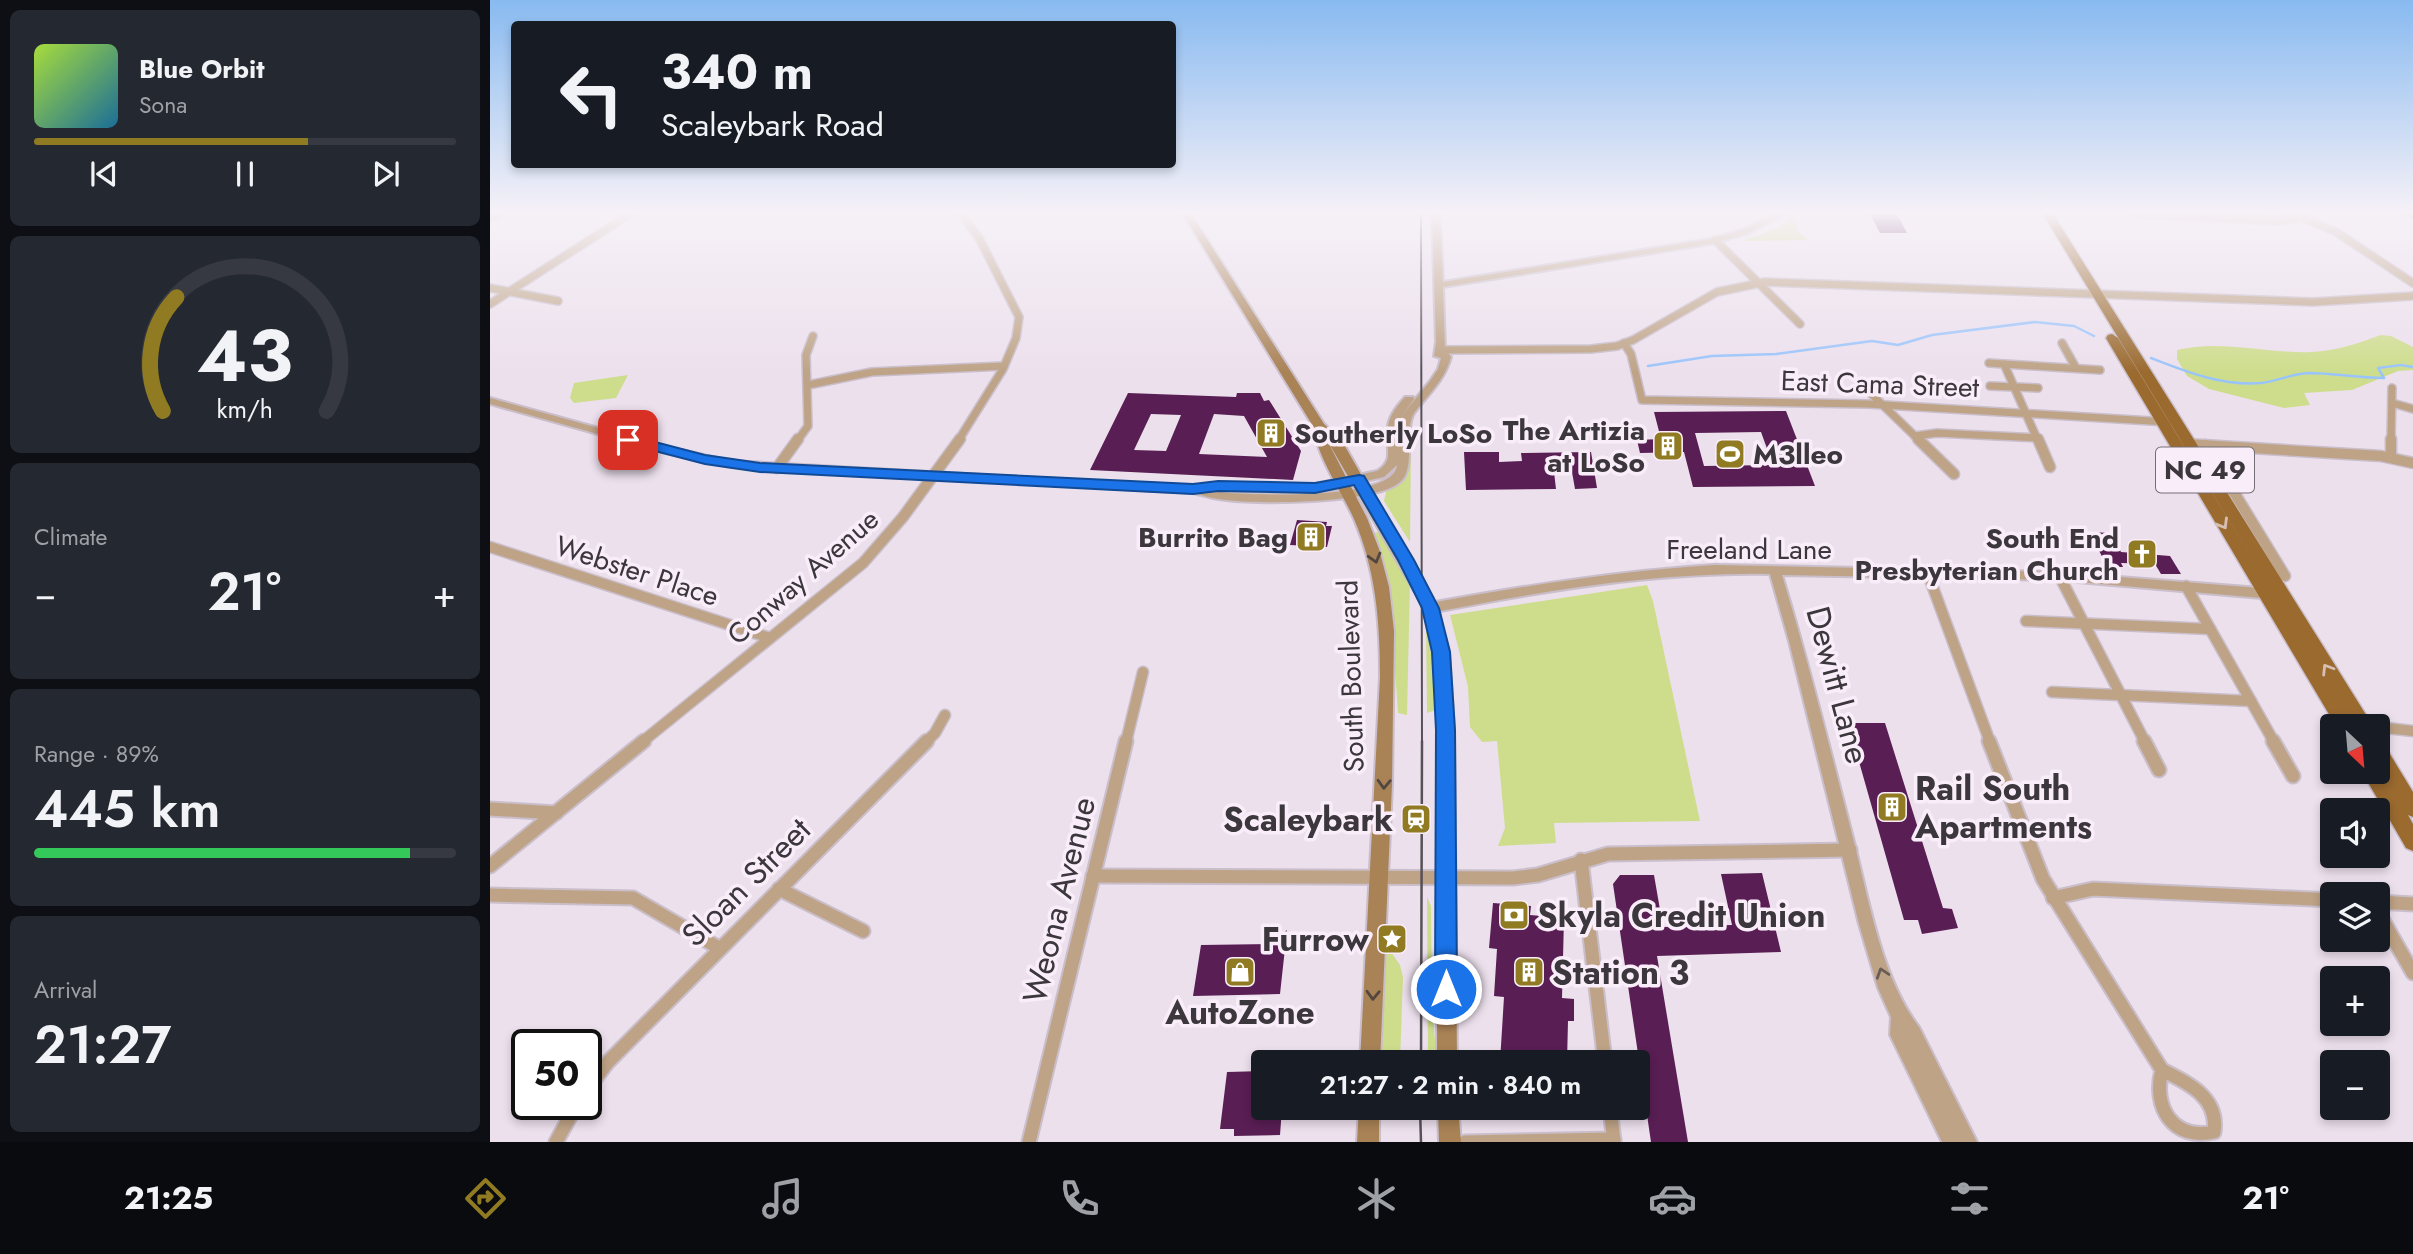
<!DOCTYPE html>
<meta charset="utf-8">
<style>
body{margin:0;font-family:Jost,sans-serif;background:#242831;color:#f1f3f6;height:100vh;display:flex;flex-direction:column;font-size:26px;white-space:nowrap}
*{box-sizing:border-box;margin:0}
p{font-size:23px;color:#9ea1a6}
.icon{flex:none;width:38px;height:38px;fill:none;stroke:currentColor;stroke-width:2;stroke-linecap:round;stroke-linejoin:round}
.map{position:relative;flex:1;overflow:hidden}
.details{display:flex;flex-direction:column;gap:10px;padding:10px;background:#0d0f14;width:490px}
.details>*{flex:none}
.hud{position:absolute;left:21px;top:21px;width:665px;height:147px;border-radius:7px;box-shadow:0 4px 10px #0003;background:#171b24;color:#f1f3f6;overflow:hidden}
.needle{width:46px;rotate:154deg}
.buttons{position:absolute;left:1830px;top:714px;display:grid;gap:14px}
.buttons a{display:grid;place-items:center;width:70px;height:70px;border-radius:7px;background:#171b24;box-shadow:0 4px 10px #0003;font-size:35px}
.speed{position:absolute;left:21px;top:1029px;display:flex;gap:14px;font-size:35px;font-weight:700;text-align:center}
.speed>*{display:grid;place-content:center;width:91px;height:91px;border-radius:50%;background:#171b24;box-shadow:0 4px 10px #0003;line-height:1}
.speed .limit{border:4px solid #111;border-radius:10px;background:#fff;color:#111}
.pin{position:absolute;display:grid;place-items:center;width:60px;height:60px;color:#fff;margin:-30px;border-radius:14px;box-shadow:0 4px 10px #0006}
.me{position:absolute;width:77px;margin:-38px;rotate:0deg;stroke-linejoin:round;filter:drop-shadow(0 0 5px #0008)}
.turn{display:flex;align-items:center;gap:24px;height:147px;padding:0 35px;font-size:32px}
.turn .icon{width:91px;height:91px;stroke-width:2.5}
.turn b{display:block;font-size:49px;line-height:60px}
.big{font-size:52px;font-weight:600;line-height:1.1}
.details .widget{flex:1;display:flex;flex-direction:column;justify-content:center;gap:10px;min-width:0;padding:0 24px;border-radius:10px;background:#242831}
.details .dial{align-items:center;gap:0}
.dial svg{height:182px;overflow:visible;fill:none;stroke:#363941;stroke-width:7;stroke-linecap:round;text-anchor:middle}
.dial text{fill:#f1f3f6;stroke:none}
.song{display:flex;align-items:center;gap:21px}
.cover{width:84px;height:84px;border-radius:10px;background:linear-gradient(135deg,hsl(80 70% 55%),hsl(200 70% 35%))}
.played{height:7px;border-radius:4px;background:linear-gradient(90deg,#907b22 65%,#363941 65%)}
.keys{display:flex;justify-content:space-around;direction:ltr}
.heat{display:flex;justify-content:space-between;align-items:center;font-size:38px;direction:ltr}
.charge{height:10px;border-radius:5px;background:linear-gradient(90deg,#34c759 89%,#363941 0)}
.trip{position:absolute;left:761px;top:1050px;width:399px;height:70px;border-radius:7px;background:#171b24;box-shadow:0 4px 10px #0003;font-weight:600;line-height:70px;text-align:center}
.tab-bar{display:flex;height:112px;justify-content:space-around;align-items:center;background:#090b0e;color:#9ea1a6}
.tab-bar .icon{width:49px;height:49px}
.tab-bar .active{color:#907b22}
.tab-bar b{font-size:32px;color:#f1f3f6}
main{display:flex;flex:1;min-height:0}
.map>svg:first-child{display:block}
.green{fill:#cedd8c}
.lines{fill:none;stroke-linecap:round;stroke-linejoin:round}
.stream{stroke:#99c4fb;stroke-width:2.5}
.building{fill:#591e54;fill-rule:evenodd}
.minor-far2-casing{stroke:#c9beca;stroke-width:10}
.minor-far1-casing{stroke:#c9beca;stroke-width:13}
.minor-casing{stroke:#c9beca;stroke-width:17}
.tertiary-casing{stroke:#c9beca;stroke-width:4}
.secondary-casing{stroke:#c9beca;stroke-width:4}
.primary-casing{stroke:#c9beca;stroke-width:3}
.motorway-casing{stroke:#c9beca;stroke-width:3}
.minor-far2{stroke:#bea386;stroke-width:7}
.minor-far1{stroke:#bea386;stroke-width:10}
.minor{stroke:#bea386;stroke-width:13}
.tertiary{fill:#bea386;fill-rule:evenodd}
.secondary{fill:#a98256;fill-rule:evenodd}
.primary{fill:#9a6a2f;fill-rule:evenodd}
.motorway{fill:#845921;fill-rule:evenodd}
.tram-far1{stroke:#575157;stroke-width:2}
.tram{stroke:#575157;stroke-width:2.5}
.oneway{stroke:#d8bfb3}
.oneway2{stroke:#524641}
.oneway3{stroke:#6a5d56}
.route{fill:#1a73e8;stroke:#114b97;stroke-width:2}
.labels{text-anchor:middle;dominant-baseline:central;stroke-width:7;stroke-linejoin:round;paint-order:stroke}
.shield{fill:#f9edfa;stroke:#756e75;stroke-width:2}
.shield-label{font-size:26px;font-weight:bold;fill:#3c373c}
.street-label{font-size:28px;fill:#3c373c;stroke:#f9edfa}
.poi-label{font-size:28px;font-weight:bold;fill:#3c373c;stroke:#f9edfa;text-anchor:end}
.near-street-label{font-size:33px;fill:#3c373c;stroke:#f9edfa}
.near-poi-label{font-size:33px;font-weight:bold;fill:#3c373c;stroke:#f9edfa;text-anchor:start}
</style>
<main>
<section class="details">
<div class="widget">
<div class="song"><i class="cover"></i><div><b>Blue Orbit</b><p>Sona</p></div></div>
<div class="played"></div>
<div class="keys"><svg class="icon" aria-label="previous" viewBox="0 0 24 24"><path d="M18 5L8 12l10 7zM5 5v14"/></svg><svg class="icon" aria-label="pause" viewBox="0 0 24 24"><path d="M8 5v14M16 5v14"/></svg><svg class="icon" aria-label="next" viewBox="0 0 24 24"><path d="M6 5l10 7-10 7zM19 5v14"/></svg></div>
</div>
<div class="widget dial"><svg viewBox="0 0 100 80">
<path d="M14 69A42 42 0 1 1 86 69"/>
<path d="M14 69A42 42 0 0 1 20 19" stroke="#907b22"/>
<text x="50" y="56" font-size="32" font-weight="700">43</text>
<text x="50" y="72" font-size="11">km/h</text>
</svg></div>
<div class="widget"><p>Climate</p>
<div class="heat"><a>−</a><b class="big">21°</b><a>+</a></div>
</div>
<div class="widget"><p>Range · 89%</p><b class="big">445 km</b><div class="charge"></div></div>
<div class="widget"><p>Arrival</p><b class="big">21:27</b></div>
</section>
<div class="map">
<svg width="1923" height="1142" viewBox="0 0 1923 1142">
<rect width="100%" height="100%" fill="#ece0ed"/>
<g class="green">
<path d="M1304,217l3,14 11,9 -66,1 36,-13z"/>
<path d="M1891,335l10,1 22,11v23l-15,1 -46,19 -48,3 6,12 -26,3 -75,-19 -22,-13 -10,-17v-9c44,-11 91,4 135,2 25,-1 46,-9 69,-17z"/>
<path d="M138,375l-12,23 -42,5 -4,-5 4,-15z"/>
<path d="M921,445l-1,96v1l-26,-41 3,-14 20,-41z"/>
<path d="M888,532l32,50 -3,133 -9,-2 -8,-116 -4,-26 -13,-38z"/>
<path d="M1157,585l6,16 47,220 -146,2 2,20 -58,3 7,-18 -8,-87 -15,1 -12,-15 -2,-40 -18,-72z"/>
<path d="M936,626l9,50 1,34 -9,3z"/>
<path d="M937,897l4,9 1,102 5,54h-9z"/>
<path d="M901,952l9,13 3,12 -3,85h-19l3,-100 3,-9z"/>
</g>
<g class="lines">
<g class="stream">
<path d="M1661,358c36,14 70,28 110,25 17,-2 30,-9 47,-10 26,0 50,5 76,5l-6,-10 23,-3 12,2"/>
<path d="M1158,366l64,-10 64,-2 96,-13 26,4 34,-10 103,-13 39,4 20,10"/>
</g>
</g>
<g class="building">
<path d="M1380,214h27l10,19h-27z"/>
<path d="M638,393l108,4 1,-4h23l4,8 5,-1 32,51 -8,29 -203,-10zM661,414l30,1 -15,36 -32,-1zM724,414l30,2 23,41 -68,-3z"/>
<path d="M1296,411l29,75 -122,1 -9,-35 -44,1 -3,-13 24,-1 -7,-27zM1271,432l12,33 -69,1 -9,-33z"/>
<path d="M974,452h35v10l23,-1 -1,-8 70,-1 6,36 -22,1 -3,-17h-18l2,17 -90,1z"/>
<path d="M807,520l30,2 -1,4h6l-5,21 -37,-2z"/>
<path d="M1599,532l22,1 10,19 49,4 11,18h-20l-6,-10 -34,-1 2,4h-11l-3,-5h-4z"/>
<path d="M1358,723h37l58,185 9,1 6,19 -36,6 -4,-14h-14z"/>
<path d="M1272,873l19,79 -124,4 31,186h-37l-38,-258 7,-9h34l9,52 69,-2 -11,-51z"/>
<path d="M1003,903l38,3 -1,9 34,3 -2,80 12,1v22h-6l-1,41h-67l4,-65 -10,-1 3,-47 -8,-1z"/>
<path d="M797,930l-7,64 -87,2 8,-51 70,-1z"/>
<path d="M774,1071v37h18l-2,27 -46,1v-7h-14l7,-57z"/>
</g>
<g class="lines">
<g class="minor-far2-casing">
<g id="minor-far2">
<path d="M1646,214l142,7 17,-2 10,-5"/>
<path d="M1812,217l34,15 77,51"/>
<path d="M0,218l9,-4"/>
<path d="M1225,240l85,84"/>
<path d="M0,288l68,13"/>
<path d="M0,304l140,-90"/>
<path d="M1134,343l7,11 11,46 226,4 300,18"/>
<path d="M1572,343l14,25"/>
<path d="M951,350l150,-1 26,-3 16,-6 84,-48 48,-10 548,20 100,-6"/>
<path d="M1499,363l15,1 34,77"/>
<path d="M1514,364l96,6"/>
<path d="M318,385l64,-13 132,-6"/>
<path d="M1372,385l58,56"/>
<path d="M1500,386l48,2"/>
<path d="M1902,403l21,6"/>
<path d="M1425,436l22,-3 100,5"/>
<path d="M307,441l11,-15 -2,-71 7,-19"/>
<path d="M468,441l45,-72 13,-31 3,-21 -40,-79 -18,-24"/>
<path d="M1901,441l1,-53"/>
</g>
</g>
<g class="minor-far1-casing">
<g id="minor-far1">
<path d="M1428,439l36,35"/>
<path d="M1548,439l12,28"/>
<path d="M1696,444l195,12 32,7"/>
<path d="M1715,445l80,131"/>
<path d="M1901,457v-18"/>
<path d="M287,468l21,-29"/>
<path d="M0,547l280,91"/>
<path d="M1438,574l62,168"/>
<path d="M1570,577l85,165"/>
<path d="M1696,586l88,156"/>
<path d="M1536,621l184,8"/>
<path d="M1562,692l199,9"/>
<path d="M1888,727l35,4"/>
<path d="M152,742l221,-179 40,-46 57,-78"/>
<path d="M436,742l9,-9 10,-18"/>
<path d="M636,742l17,-70"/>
</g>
</g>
<g class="minor-casing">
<g id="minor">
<path d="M1499,741l54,138 119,191"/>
<path d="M1654,741l15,29"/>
<path d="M1783,741l20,35"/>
<path d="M0,809l66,4"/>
<path d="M1091,860l24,202"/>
<path d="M0,866l154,-125"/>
<path d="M603,876l420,2 25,-3 70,-21 242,-4"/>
<path d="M289,889l84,42"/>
<path d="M0,895l143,3 86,50"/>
<path d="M1563,898l40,-9 240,11"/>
<path d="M1888,902l35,2"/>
<path d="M1888,912l35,61"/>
<path d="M1672,1070c27,13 57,28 52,62 -41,9 -62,-25 -52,-62z"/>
<path d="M96,1090l22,-28 319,-321"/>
<path d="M1120,1108l4,34"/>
<path d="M66,1142l21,-38"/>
<path d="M539,1142l97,-401"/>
<path d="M975,1142l149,-3"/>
</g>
</g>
<g class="tertiary-casing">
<g id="tertiary">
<path d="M942,214h8l3,68 267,-43 31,-9 35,-16h9l-38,20 -37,10 -267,43 2,62 6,8c-5,18 -16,31 -28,45 -3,4 -8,9 -10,13 -9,19 3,54 -13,67 -24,22 -148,23 -181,17 -9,-1 -17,-4 -26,-6l-462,-26 -65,-14 -176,-49v-6l181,50 60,13 467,26 5,-3h112l62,-13c20,-12 6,-27 11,-45 2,-12 10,-21 17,-29h8l1,2 -11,15 27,-33 8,-12 3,-11 -7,-2 2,-14zM913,414l-4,15 -1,14 -1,-14zM907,465c-2,37 -150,30 -178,27h96l69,-15z"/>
<path d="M1224,565l341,7 218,17 6,5 -6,5 -218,-19 -273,-5c27,88 49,178 72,267 15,59 28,137 65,185l58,115h-35l-52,-107 1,-18 -13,-29 -19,-64 -70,-283 -19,-67c-115,-2 -227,17 -340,39l-4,-2 -2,-3 2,-3 4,-2c94,-17 188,-32 284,-38z"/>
</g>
</g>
<g class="secondary-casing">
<g id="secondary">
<path d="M693,214h8l133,210 18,17 95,167 12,43 5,79 3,332h-20l1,-332 -5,-79 -10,-43 -8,-16 -88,-152 40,78 12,31 10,38 5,44 -2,153 -12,278h-20l20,-385c0,-55 -4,-107 -26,-158 -14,-31 -36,-60 -41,-93z"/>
<path d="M869,1108h20v34h-22z"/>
<path d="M948,1108h20l3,34h-22z"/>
</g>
</g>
<g class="primary-casing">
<g id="primary">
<path d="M1553,214h10l320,512h-18l-3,-4 2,4h-18l-230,-388 2,-3 4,-1 6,4 142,233z"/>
<path d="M1888,743l7,3 28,46v25l-5,-2 5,9v27l-7,-3 -44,-76h16z"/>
</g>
</g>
<g class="motorway-casing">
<path id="motorway" d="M1915,214h8v4z"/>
</g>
<use href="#minor-far2" class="minor-far2"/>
<use href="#minor-far1" class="minor-far1"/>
<use href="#minor" class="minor"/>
<use href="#tertiary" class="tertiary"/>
<use href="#secondary" class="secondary"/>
<use href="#primary" class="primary"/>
<use href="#motorway" class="motorway"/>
<path class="tram-far1" d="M931,214l1,528"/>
<g class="tram">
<path d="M931,1062l1,-321"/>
<path d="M930,1108l1,34"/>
</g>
</g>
<defs><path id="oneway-chevron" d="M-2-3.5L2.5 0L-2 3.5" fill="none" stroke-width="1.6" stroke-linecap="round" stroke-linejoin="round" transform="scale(1.75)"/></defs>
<g class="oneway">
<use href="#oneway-chevron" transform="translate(1733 524) rotate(59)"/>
<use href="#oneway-chevron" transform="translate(1837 669) rotate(-122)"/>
</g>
<g class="oneway2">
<use href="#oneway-chevron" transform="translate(885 558) rotate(74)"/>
<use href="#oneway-chevron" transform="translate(894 784) rotate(92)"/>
<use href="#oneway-chevron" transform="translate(883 995) rotate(92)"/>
</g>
<use class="oneway3" href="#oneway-chevron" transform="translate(1392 973) rotate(-108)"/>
<linearGradient id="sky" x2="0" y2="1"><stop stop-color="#88baf0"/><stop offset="0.57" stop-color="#f6f1f7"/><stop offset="1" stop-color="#f6f1f7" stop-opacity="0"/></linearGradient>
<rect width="1923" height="373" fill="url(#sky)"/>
<path class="route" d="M138,435l77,20 55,8 433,21 25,-3 97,2 44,-8 5,1 50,84 25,48 11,44 5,78 2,259 -3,8 -8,3 -8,-3 -3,-8 1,-259 -4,-78 -10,-44 -24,-48 -44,-75 -39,8 -97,-2 -25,3 -433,-22 -55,-8 -81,-21v-6z"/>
<defs>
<g id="building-square" transform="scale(1.575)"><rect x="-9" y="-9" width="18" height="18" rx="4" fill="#907b22" stroke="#f9edfa"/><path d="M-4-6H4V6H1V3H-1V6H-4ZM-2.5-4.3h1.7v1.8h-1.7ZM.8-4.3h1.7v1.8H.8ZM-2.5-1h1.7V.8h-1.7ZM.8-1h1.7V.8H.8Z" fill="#fff"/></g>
<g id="stadium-square" transform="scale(1.575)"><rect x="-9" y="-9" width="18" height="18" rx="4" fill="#907b22" stroke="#f9edfa"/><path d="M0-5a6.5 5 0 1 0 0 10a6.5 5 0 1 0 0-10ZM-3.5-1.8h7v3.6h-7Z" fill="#fff"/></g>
<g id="church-square" transform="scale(1.575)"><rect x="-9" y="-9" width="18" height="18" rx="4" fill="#907b22" stroke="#f9edfa"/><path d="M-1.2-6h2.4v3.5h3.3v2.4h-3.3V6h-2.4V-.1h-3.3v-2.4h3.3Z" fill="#fff"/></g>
<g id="station-square" transform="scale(1.575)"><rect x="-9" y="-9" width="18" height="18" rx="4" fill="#907b22" stroke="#f9edfa"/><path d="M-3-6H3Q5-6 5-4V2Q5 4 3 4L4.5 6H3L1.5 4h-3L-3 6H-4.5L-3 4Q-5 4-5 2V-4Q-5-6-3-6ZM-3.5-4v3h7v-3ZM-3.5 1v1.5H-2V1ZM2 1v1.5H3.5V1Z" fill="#fff"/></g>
<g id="bank-square" transform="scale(1.575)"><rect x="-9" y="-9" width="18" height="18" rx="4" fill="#907b22" stroke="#f9edfa"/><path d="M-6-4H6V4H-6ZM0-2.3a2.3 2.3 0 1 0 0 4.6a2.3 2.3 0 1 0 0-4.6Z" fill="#fff"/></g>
<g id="sight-square" transform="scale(1.575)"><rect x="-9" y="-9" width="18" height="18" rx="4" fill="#907b22" stroke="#f9edfa"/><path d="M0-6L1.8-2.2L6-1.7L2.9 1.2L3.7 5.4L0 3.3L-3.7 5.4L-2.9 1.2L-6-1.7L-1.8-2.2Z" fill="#fff"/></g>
<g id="shop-square" transform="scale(1.575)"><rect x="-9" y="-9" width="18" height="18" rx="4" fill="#907b22" stroke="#f9edfa"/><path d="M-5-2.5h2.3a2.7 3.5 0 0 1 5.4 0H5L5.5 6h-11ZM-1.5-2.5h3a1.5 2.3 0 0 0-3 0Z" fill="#fff"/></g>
</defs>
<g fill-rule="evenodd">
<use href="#building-square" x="781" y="433"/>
<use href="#building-square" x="1178" y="446"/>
<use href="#stadium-square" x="1240" y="454"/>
<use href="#building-square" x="821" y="537"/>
<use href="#church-square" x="1652" y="554"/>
<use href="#building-square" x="1402" y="807"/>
<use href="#station-square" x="926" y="819"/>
<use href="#bank-square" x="1024" y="915"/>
<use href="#sight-square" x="902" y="939"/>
<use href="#shop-square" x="750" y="972"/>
<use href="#building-square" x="1039" y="972"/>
</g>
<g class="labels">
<rect class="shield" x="1666" y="447.5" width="98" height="45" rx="5"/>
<g class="shield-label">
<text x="1715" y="470">NC 49</text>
</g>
<g class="street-label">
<text transform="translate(1390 384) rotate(2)">East Cama Street</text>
<text x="1259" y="549">Freeland Lane</text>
<text transform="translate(147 571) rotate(18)">Webster Place</text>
<text transform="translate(313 577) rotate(-41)">Conway Avenue</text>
<text transform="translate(861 676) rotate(-92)">South Boulevard</text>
</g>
<g class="poi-label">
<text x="1155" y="430">The Artizia<tspan x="1155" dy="32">at LoSo</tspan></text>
<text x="804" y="433" text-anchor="start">Southerly LoSo</text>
<text x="1263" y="454" text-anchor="start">M3lleo</text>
<text x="798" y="537">Burrito Bag</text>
<text x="1629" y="538">South End<tspan x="1629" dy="32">Presbyterian Church</tspan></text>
</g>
<g class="near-street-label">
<text transform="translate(1348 685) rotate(75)">Dewitt Lane</text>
<text transform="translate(256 882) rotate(-45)">Sloan Street</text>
<text transform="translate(569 900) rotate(-76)">Weona Avenue</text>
</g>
<g class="near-poi-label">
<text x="1425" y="788">Rail South<tspan x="1425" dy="38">Apartments</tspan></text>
<text x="903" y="819" text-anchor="end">Scaleybark</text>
<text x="1047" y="915">Skyla Credit Union</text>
<text x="879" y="939" text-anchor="end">Furrow</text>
<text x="1062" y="972">Station 3</text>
<text x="750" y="1012" text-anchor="middle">AutoZone</text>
</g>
</g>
</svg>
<div class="buttons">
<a><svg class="needle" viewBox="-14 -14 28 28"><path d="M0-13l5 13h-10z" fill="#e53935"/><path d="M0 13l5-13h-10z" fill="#9ea1a6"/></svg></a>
<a><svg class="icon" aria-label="sound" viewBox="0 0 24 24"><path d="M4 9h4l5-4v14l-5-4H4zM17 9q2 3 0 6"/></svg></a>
<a><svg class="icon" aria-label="layers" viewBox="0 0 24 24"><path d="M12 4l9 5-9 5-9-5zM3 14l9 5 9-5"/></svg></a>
<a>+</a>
<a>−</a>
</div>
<div class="speed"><div class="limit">50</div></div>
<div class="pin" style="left:138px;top:440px;background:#d93025"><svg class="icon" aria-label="arrive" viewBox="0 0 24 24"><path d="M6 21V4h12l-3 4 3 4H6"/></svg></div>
<svg class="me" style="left:956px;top:989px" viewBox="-20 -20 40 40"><circle r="17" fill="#1a73e8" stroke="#fff" stroke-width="3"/><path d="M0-11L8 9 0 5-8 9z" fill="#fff"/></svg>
<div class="trip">21:27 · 2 min · 840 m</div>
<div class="hud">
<div class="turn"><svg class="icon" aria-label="left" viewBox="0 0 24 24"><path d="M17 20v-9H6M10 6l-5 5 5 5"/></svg><div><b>340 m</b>Scaleybark Road</div></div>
</div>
</div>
</main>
<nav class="tab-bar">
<b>21:25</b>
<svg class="icon active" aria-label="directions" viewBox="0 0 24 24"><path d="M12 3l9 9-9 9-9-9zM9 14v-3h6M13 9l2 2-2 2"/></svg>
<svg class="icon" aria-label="music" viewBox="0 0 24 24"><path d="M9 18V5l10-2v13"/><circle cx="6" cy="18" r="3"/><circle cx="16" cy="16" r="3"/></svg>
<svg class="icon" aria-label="phone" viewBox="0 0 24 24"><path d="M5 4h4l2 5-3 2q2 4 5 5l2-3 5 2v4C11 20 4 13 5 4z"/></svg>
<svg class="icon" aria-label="climate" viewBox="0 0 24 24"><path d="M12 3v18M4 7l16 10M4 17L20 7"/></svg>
<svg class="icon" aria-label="car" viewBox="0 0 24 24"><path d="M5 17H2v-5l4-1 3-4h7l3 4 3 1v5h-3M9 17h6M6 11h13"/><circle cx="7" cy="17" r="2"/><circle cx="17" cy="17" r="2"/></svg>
<svg class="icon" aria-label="filters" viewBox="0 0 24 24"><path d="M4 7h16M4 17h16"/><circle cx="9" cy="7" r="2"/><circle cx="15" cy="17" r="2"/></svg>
<b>21°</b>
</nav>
